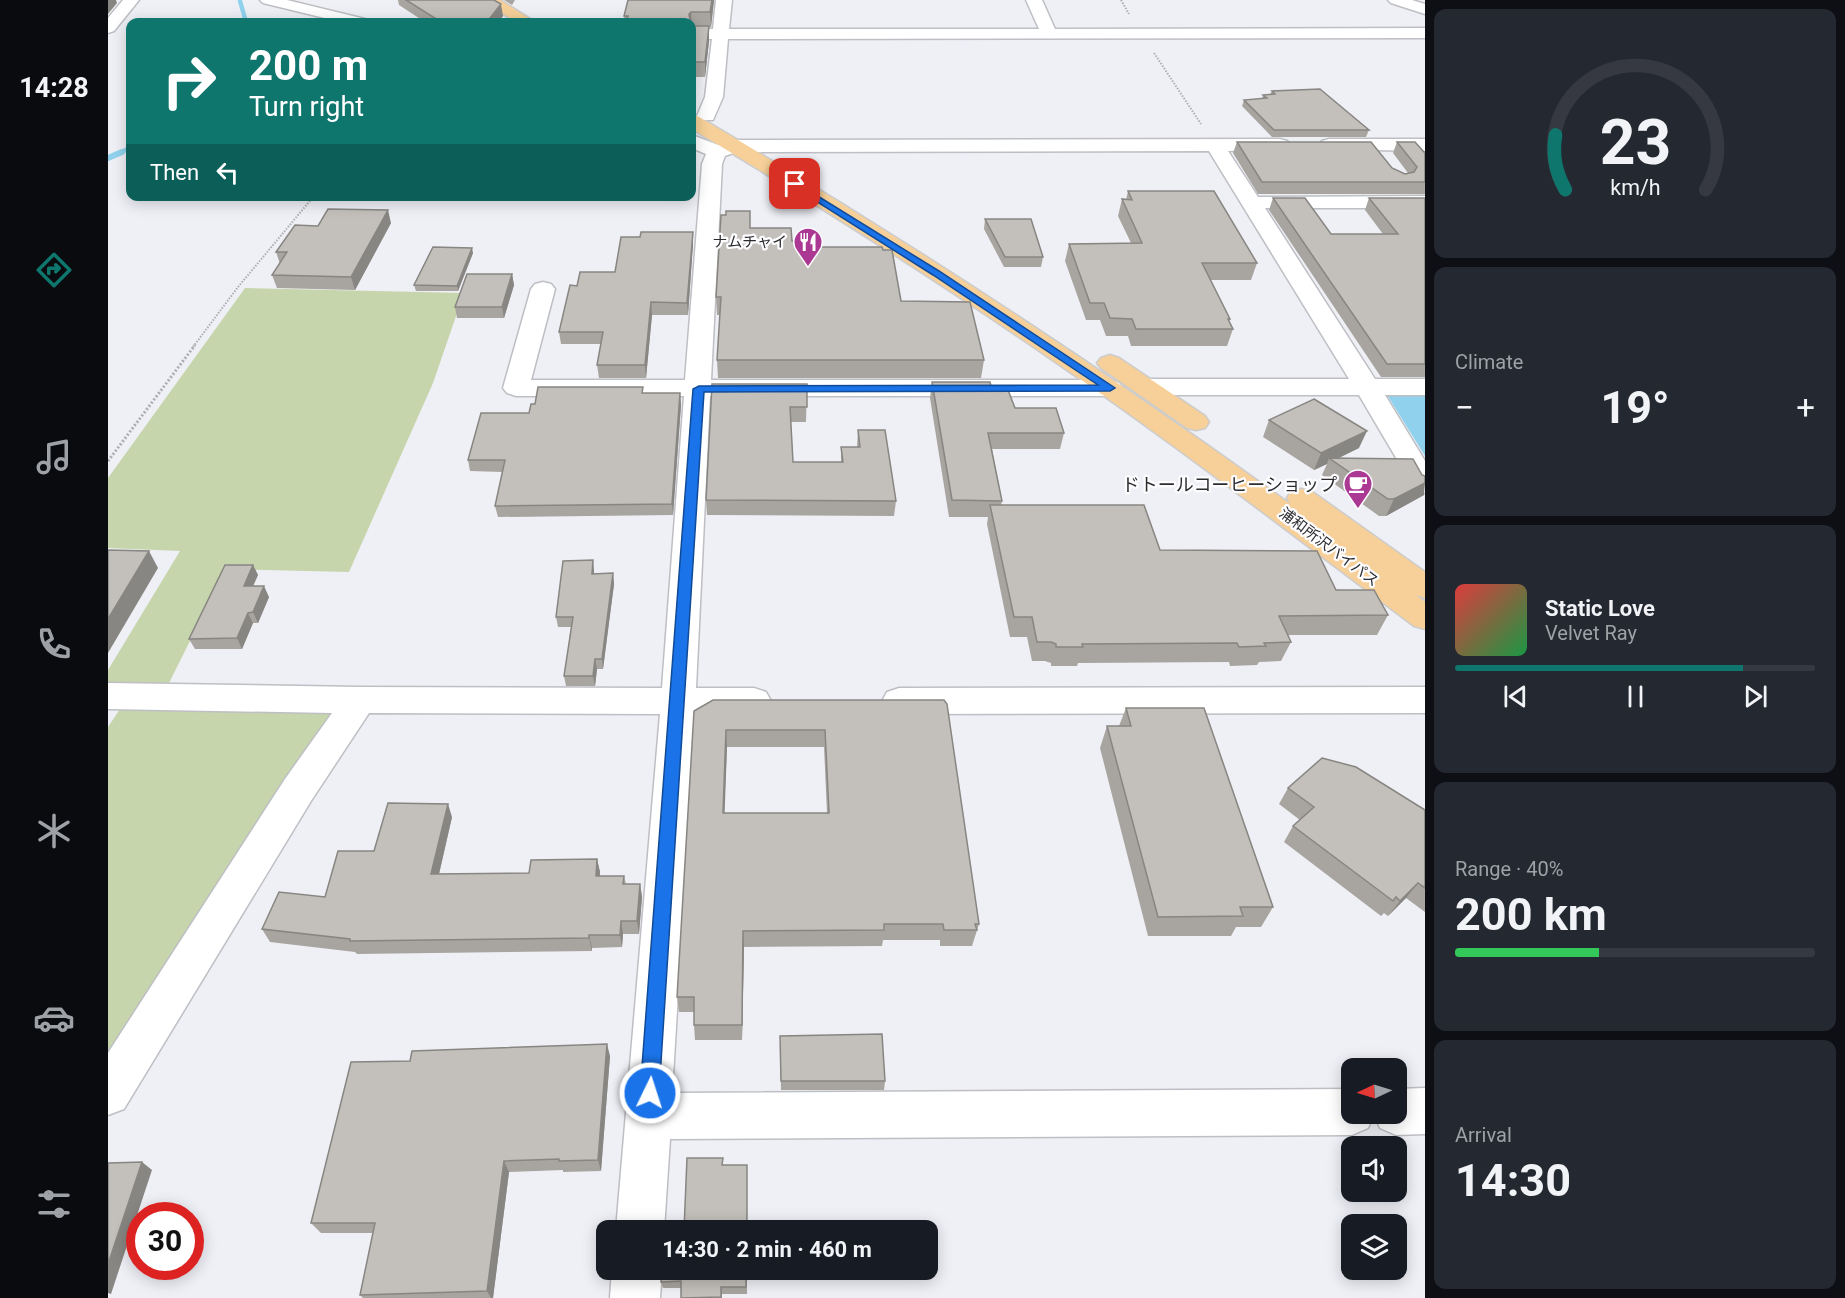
<!DOCTYPE html>
<meta charset="utf-8">
<style>
body{margin:0;font-family:Roboto,"Noto Sans JP",sans-serif;background:#242831;color:#f1f3f6;height:100vh;display:flex;flex-direction:column;font-size:22px;white-space:nowrap}
*{box-sizing:border-box;margin:0}
p{font-size:20px;color:#9ea1a6}
.icon{flex:none;width:33px;height:33px;fill:none;stroke:currentColor;stroke-width:2;stroke-linecap:round;stroke-linejoin:round}
.map{position:relative;flex:1;overflow:hidden}
.panel{display:flex;flex-direction:column;gap:9px;padding:9px;background:#0d0f14;width:420px}
.panel>*{flex:none}
.guide{position:absolute;left:18px;top:18px;width:570px;height:183px;border-radius:12px;box-shadow:0 3px 15px #0003;background:#0f766e;color:#fff;overflow:hidden}
.needle{width:39px;rotate:266deg}
.tools{position:absolute;left:1233px;top:1058px;display:grid;gap:12px}
.tools a{display:grid;place-items:center;width:66px;height:66px;border-radius:12px;background:#171b24;box-shadow:0 3px 15px #0003;font-size:30px}
.speed{position:absolute;left:18px;top:1202px;display:flex;gap:12px;font-size:30px;font-weight:700;text-align:center}
.speed>*{display:grid;place-content:center;width:78px;height:78px;border-radius:50%;background:#171b24;box-shadow:0 3px 15px #0003;line-height:1}
.speed .limit{border:9px solid #d22;background:#fff;color:#111}
.pin{position:absolute;display:grid;place-items:center;width:51px;height:51px;color:#fff;margin:-26px;border-radius:12px;box-shadow:0 3px 9px #0006}
.me{position:absolute;width:66px;margin:-33px;rotate:4deg;stroke-linejoin:round;filter:drop-shadow(0 0 4px #0008)}
.turn{display:flex;align-items:center;gap:21px;height:126px;padding:0 24px;font-size:27px}
.turn .icon{width:78px;height:78px;stroke-width:2.5}
.turn b{display:block;font-size:42px;line-height:51px}
.then{display:flex;align-items:center;height:57px;padding:0 24px;background:#0003;gap:12px;font-size:22px}
.big{font-size:45px;font-weight:700;line-height:1.1}
.panel .card{flex:1;display:flex;flex-direction:column;justify-content:center;gap:9px;min-width:0;padding:0 21px;border-radius:12px;background:#242831}
.panel .dial{align-items:center;gap:0}
.dial svg{height:156px;overflow:visible;fill:none;stroke:#363941;stroke-width:7;stroke-linecap:round;text-anchor:middle}
.dial text{fill:#f1f3f6;stroke:none}
.song{display:flex;align-items:center;gap:18px}
.cover{width:72px;height:72px;border-radius:9px;background:linear-gradient(135deg,hsl(0 70% 55%),hsl(140 70% 35%))}
.played{height:6px;border-radius:3px;background:linear-gradient(90deg,#0f766e 80%,#363941 80%)}
.keys{display:flex;justify-content:space-around;direction:ltr}
.heat{display:flex;justify-content:space-between;align-items:center;font-size:33px;direction:ltr}
.charge{height:9px;border-radius:4px;background:linear-gradient(90deg,#34c759 40%,#363941 0)}
.trip{position:absolute;left:488px;top:1220px;width:342px;height:60px;border-radius:12px;background:#171b24;box-shadow:0 3px 15px #0003;font-weight:700;line-height:60px;text-align:center}
main{display:flex;flex:1;min-height:0}
.tabs{display:flex;flex-direction:column;width:108px;justify-content:space-around;align-items:center;background:#090b0e;color:#9ea1a6}
.tabs .icon{width:42px;height:42px}
.tabs .active{color:#0f766e}
.tabs b{font-size:27px;color:#f1f3f6}
.map>svg:first-child{display:block}
.green{fill:#c6d5ab}
.water{fill:#90d2ed}
.lines{fill:none;stroke-linecap:round;stroke-linejoin:round}
.stream-far1{stroke:#90d2ed;stroke-width:4.5}
.stream{stroke:#90d2ed;stroke-width:6}
.minor-casing{stroke:#bebfc4;stroke-width:3}
.highway-casing{stroke:#cccccd;stroke-width:3}
.path-far1{stroke:#acadb1;stroke-width:2;stroke-dasharray:1.5 1.5;stroke-linecap:butt}
.path{stroke:#acadb1;stroke-width:3;stroke-dasharray:2 2;stroke-linecap:butt}
.minor{fill:#fff;fill-rule:evenodd}
.highway{fill:#f6d098;fill-rule:evenodd}
.wall{fill:#a8a4a0;fill-rule:evenodd}
.shaded-wall{fill:#888682}
.building{fill:#c3bfba;stroke:#888682;stroke-width:1.5;fill-rule:evenodd}
.route{fill:#1a73e8;stroke:#114b97;stroke-width:1.5}
.labels{text-anchor:middle;dominant-baseline:central;stroke-width:4.5;stroke-linejoin:round;paint-order:stroke}
.far-poi-label{font-size:15px;fill:#2c2c2e;stroke:#fdfdff;text-anchor:end}
.far-street-label{font-size:15px;fill:#2c2c2e;stroke:#fdfdff}
.poi-label{font-size:18px;fill:#2c2c2e;stroke:#fdfdff;text-anchor:end}
</style>
<main>
<nav class="tabs">
<b>14:28</b>
<svg class="icon active" aria-label="directions" viewBox="0 0 24 24"><path d="M12 3l9 9-9 9-9-9zM9 14v-3h6M13 9l2 2-2 2"/></svg>
<svg class="icon" aria-label="music" viewBox="0 0 24 24"><path d="M9 18V5l10-2v13"/><circle cx="6" cy="18" r="3"/><circle cx="16" cy="16" r="3"/></svg>
<svg class="icon" aria-label="phone" viewBox="0 0 24 24"><path d="M5 4h4l2 5-3 2q2 4 5 5l2-3 5 2v4C11 20 4 13 5 4z"/></svg>
<svg class="icon" aria-label="climate" viewBox="0 0 24 24"><path d="M12 3v18M4 7l16 10M4 17L20 7"/></svg>
<svg class="icon" aria-label="car" viewBox="0 0 24 24"><path d="M5 17H2v-5l4-1 3-4h7l3 4 3 1v5h-3M9 17h6M6 11h13"/><circle cx="7" cy="17" r="2"/><circle cx="17" cy="17" r="2"/></svg>
<svg class="icon" aria-label="filters" viewBox="0 0 24 24"><path d="M4 7h16M4 17h16"/><circle cx="9" cy="7" r="2"/><circle cx="15" cy="17" r="2"/></svg>
</nav>
<div class="map">
<svg width="1317" height="1298" viewBox="0 0 1317 1298">
<rect width="100%" height="100%" fill="#eff0f6"/>
<path class="green" d="M137,288l219,5 -31,90 -84,189 -123,-3 -70,140 179,4 -227,358v-344l14,-21 -14,-15v-21l72,-119 -72,-3v-70z"/>
<path class="water" d="M1279,395l38,1v60z"/>
<g class="lines">
<g class="stream-far1">
<path d="M132,1l6,21"/>
<path d="M11,153l11,-5"/>
</g>
<path class="stream" d="M0,158l14,-6"/>
<g class="minor-casing">
<g id="minor">
<path d="M15,0h16l-25,31 -6,2v-15z"/>
<path d="M152,0h27l78,19 2,3h-26l-78,-19z"/>
<path d="M608,0h16l-3,29h310l-13,-29h16l13,29 370,-1v10l-697,1 -5,58 -10,23h-14l-2,-4 8,-19 7,-58h-20v-10h21z"/>
<path d="M1280,0h24l13,4v10l-34,-11z"/>
<path d="M584,135l26,10 16,-5 546,-1 7,2 3,4 -3,4 -59,2 30,46 167,-1v12h-160l110,171h50v16h-40l40,66v32l-10,-3 -56,-95h-211l-9,-3 -4,-5 4,-5 9,-3h201l-140,-228 -473,1 -11,4 -3,8 -11,216h399l9,3 4,5 -4,5 -9,3h-400l-14,292h58l12,4 5,9 -5,9 -12,4h-59l-23,379 680,-4v24h44v-24l29,-1v46l-29,1 -16,-7 -6,-14 -6,14 -16,7 -682,4 -6,91h-48l44,-516 -291,-1 -58,88 -187,308 -16,6v-62l177,-274 47,-66 -224,-4v-26l251,4 303,1 22,-292h-168l-9,-3 -4,-5 28,-99 4,-5 8,-2 8,2 4,5 -24,91h154l17,-216 4,-10 -14,-6z"/>
<path d="M1221,139h96v12l-103,-2 -3,-4 3,-4z"/>
<path d="M1317,687v26l-526,1 -12,-4 -5,-9 5,-9 12,-4z"/>
<path d="M504,1269h50l-2,29h-50z"/>
</g>
</g>
<g class="highway-casing">
<g id="highway">
<path d="M373,0h19l35,22h-19z"/>
<path d="M584,115l7,2c203,120 400,249 591,387l-3,-6 4,-7 10,-2 10,2 114,81v26l-9,-3 9,7v27l-11,-3c-120,-90 -239,-182 -363,-267 -117,-81 -238,-157 -359,-230z"/>
<path d="M1002,355l9,3 86,58 4,6 -4,6 -9,2 -9,-2 -86,-60 -4,-5 4,-5z"/>
</g>
</g>
<g class="path-far1">
<path d="M1013,0l8,14"/>
<path d="M1046,53l47,71"/>
<path d="M85,347l45,-60 76,-91"/>
</g>
<path class="path" d="M0,461l87,-116"/>
<use href="#minor" class="minor"/>
<use href="#highway" class="highway"/>
</g>
<g class="wall">
<path d="M290,0h96l9,16 -5,6h-73l-26,-17z"/>
<path d="M396,0h11l-3,5z"/>
<path d="M606,0l-3,27h-2v14l-4,36h-13v-55h-67l-1,-6z"/>
<path d="M1164,91l97,39 -3,7h-94l-30,-31 2,-6 18,-1 1,-4 7,-1z"/>
<path d="M1129,142l155,26 13,6 3,-1 -15,-20 4,-11 28,10v42h-167l-25,-41z"/>
<path d="M1020,191l129,72 -6,17h-41l20,39 -1,3 4,7 -6,17h-96l-3,-10h-22l-6,-16h-14l-21,-59 4,-17 62,-1 -13,-27 4,-17 4,1z"/>
<path d="M1165,198l58,36h52l-18,-24 4,-12h56v179h-44l-112,-167z"/>
<path d="M877,219l58,38 -2,10h-37l-20,-38z"/>
<path d="M283,223l-36,67 -78,-2 -5,-13 8,-11 -4,-12 42,-26z"/>
<path d="M642,228l42,13 13,6 78,3 18,51 83,59 -3,18h-263l-1,-18 3,-45h-3l-1,-18z"/>
<path d="M585,244l-5,71h-36l-6,63h-47l-2,-13 4,-21h-40l-2,-12 18,-46z"/>
<path d="M365,253l-15,38h-42l-2,-6z"/>
<path d="M404,274l2,11 -10,33h-47l-2,-11z"/>
<path d="M824,382l60,8 23,18 49,25 -4,16h-68l10,52 -1,4 159,45 176,40 52,25 -11,20h-89l3,7 -10,19 -22,1 -2,3 -27,1 -1,-4 -151,1 -1,3h-26v-3l-6,-2h-13l-5,-24h-17l-23,-113 1,-7h-39l-19,-119z"/>
<path d="M699,384l-1,38h-15l2,40h48v-15h16l1,-17 38,71 -2,15 -187,-1 -1,-15z"/>
<path d="M536,393h36l1,12 -8,110 -175,2 -3,-11 8,-34 -33,-1 -2,-11z"/>
<path d="M1161,420l90,28 -22,10 87,37 -38,21h-7l-57,-41 5,-11 -13,6 -51,-33z"/>
<path d="M145,565l5,10 -5,11 16,11 -11,26h-5l-11,26h-47l-6,-10z"/>
<path d="M486,570v4l19,-1 1,11 -11,85h-6l-2,17h-29l-2,-10 7,-49h-13l-2,-10z"/>
<path d="M836,700l35,224 -7,22h-32v-6h-57l-1,6 -138,1 -2,93h-47l-1,-15v-13h-15l-2,-15 17,-286zM619,747h97l3,66h-103z"/>
<path d="M1018,708l147,199 -12,20h-25l-5,9h-83l-48,-188 7,-22h12z"/>
<path d="M1180,788l137,22v102l-19,-14 -18,18 -4,-3 -3,3 -97,-74 9,-16 7,-6 -21,-16z"/>
<path d="M344,817l-13,57 90,-1 68,-14 3,13v4h24l2,8h14l2,13 -3,37h-16l-1,13 -30,1v3l-235,3 -2,-2 -85,-10 -8,-13 63,-32 49,-46z"/>
<path d="M672,1045l105,36 -1,9h-103z"/>
<path d="M502,1056l-9,115 -38,1v-2l-54,2 -16,126h-130l-3,-3 13,-62h-52l-10,-10 99,-162z"/>
<path d="M639,1269v25h-25v4h-41v-10h-18l-2,-6z"/>
</g>
<g class="shaded-wall">
<path d="M0,0h8l1,3 -9,11z"/>
<path d="M604,0h2l-3,27 -1,-15z"/>
<path d="M393,4l2,12 -5,6h-11z"/>
<path d="M583,12l1,15v-5h-3v-8z"/>
<path d="M601,26v15l-4,36v-15z"/>
<path d="M280,210l3,13 -36,67 -4,-13z"/>
<path d="M585,232v12l-5,71 -1,-12z"/>
<path d="M364,248l1,5 -15,38 -1,-5z"/>
<path d="M404,274l2,11 -10,33 -2,-11z"/>
<path d="M543,302l1,13 -6,63 -1,-13z"/>
<path d="M572,393l1,12 -8,110 -1,-11z"/>
<path d="M1259,431l-8,17 -26,13 -4,-3 -2,6 -13,6 7,-17z"/>
<path d="M1317,483l-1,12 -38,21 8,-17z"/>
<path d="M41,551l9,17 -50,85v-34z"/>
<path d="M485,560l1,10v14l-2,-10z"/>
<path d="M145,565l5,10 -10,22 -4,-11z"/>
<path d="M505,573l1,11 -11,85 -1,-10z"/>
<path d="M156,586l5,11 -11,26 -5,-11z"/>
<path d="M140,613l5,10 -11,26 -5,-11z"/>
<path d="M487,659l2,10 -2,17 -2,-10z"/>
<path d="M618,730l1,17 -3,83 -1,-17z"/>
<path d="M340,804l4,13 -16,70 -5,-13z"/>
<path d="M489,859l3,13 -2,17 -2,-13z"/>
<path d="M1310,883l-12,15 -18,18 12,-15z"/>
<path d="M532,884l2,13 -3,37 -2,-13z"/>
<path d="M513,921l2,13 -1,13 -2,-12z"/>
<path d="M635,931l1,16 -2,93v-15z"/>
<path d="M481,935l3,13v3l-3,-13z"/>
<path d="M499,1044l3,12 -9,115 -3,-11z"/>
<path d="M396,1161l5,11 -16,126h-2l-4,-7z"/>
<path d="M34,1162l10,8 -41,124 -3,-1v-29z"/>
</g>
<g class="building">
<path d="M298,0h88l7,4 -14,18h-46z"/>
<path d="M520,0h84l-2,12h-19l-2,2 1,8h-64l2,-6h-4z"/>
<path d="M584,26h17l-4,36h-13z"/>
<path d="M1212,89l49,41h-95l-30,-30 23,-2 -4,-3 12,-1 -3,-3z"/>
<path d="M1129,142h134l21,26 13,6 9,-2 3,-5 -20,-25h18l9,10h1v30h-163z"/>
<path d="M1020,191h86l43,72h-55l28,56h-2l5,10h-97l-4,-10 -22,-1 -6,-15h-14l-21,-59 73,-1 -20,-44 10,1z"/>
<path d="M1165,198h32l26,36h67l-29,-36h56v166h-38z"/>
<path d="M220,209l60,1 -37,67 -79,-2 15,-23h-11l19,-27 23,1z"/>
<path d="M618,211h24v17h41l1,13h12l1,6h77l1,3h9l9,51 69,1 14,58h-267l4,-63h-5l5,-82h5z"/>
<path d="M877,219h46l12,38h-38z"/>
<path d="M533,232h52l-6,71 -36,-1 -6,63h-48l6,-33h-44l11,-47 7,1 3,-14h35l6,-35h19z"/>
<path d="M325,247l39,1 -15,38 -43,-1z"/>
<path d="M359,274h45l-10,33h-47z"/>
<path d="M824,382h58l2,8h16l7,18h41l8,25h-76l14,68 -50,-1z"/>
<path d="M604,384h95v23h-17l3,55h50l-2,-15h19l-2,-17h27l11,71 -190,-1z"/>
<path d="M430,387h105l-1,6h38l-8,111 -177,2 10,-46h-37l13,-47h48l2,-9h4z"/>
<path d="M1206,399l53,32 -46,22 -52,-33z"/>
<path d="M1221,458l84,1 9,16 3,1v7l-31,16h-6z"/>
<path d="M882,505h154l16,45 157,1 19,39h38l14,25 -109,1 12,26 -27,1 2,3 -27,1 -2,-4 -155,1 1,3h-27v-3l-5,-2h-14l-5,-25h-18z"/>
<path d="M0,550l41,1 -41,68z"/>
<path d="M485,560l-1,14 21,-1 -11,86h-7l-2,17h-29l9,-59h-17l7,-56z"/>
<path d="M117,565h28l-9,21h20l-11,26 -5,1 -11,25 -48,1z"/>
<path d="M605,700h231l3,4 32,220h-4l2,6h-33l-1,-6h-59v6l-141,1 -1,94h-48v-28h-17l17,-286zM618,730h99l4,83h-106z"/>
<path d="M1018,708h78l69,199h-33l3,9 -85,1 -51,-191h24z"/>
<path d="M1214,758l34,9 69,43v78l-7,-5 -18,18 -4,-4 -3,4 -100,-75 21,-19 -26,-19z"/>
<path d="M280,803l60,1 -17,70 98,-1 2,-13 66,-1 -1,17h28l-1,8h17l-3,37h-16l-1,14h-31v3l-239,3v-2l-88,-10 17,-37 46,5 13,-46h36z"/>
<path d="M774,1034l3,47h-104l-1,-45z"/>
<path d="M499,1044l-9,116 -39,1v-2l-55,2 -17,130 -127,4 15,-72h-64l40,-161 59,-1 2,-10z"/>
<path d="M579,1158h36l-1,7h25v65h-63z"/>
<path d="M34,1162l-34,102v-101z"/>
<path d="M554,1269h84v18h-25v10l-40,1v-17l-20,1z"/>
</g>
<path class="route" d="M687,182l144,89 176,117 -5,3 -406,1 -45,701 -3,6 -6,3 -7,-3 -3,-6 53,-704 6,-3 399,-1 -165,-110 -141,-89 -1,-2z"/>
<defs>
<g id="restaurant-pin" transform="scale(1.5)"><path d="M0 17L-7.5 6A9.5 9.5 0 1 1 7.5 6Z" fill="#ab3994" stroke="#fdfdff"/><path d="M-5-6h1v4h1v-4h1v4h1v-4h1v5L-1.5 .5V6h-2V.5L-5-1ZM5-6V6H3V1.5H1.5Q1.5-4 5-6Z" fill="#fff"/></g>
<g id="cafe-pin" transform="scale(1.5)"><path d="M0 17L-7.5 6A9.5 9.5 0 1 1 7.5 6Z" fill="#ab3994" stroke="#fdfdff"/><path d="M-5.5-4.5H6V0H3Q3 3.5 0 3.5H-2.5Q-5.5 3.5-5.5 0ZM3-3.2v2h1.7v-2ZM-6 4.5H4V6H-6Z" fill="#fff"/></g>
</defs>
<g fill-rule="evenodd">
<use href="#restaurant-pin" x="700" y="242"/>
<use href="#cafe-pin" x="1250" y="484"/>
</g>
<g class="labels">
<g class="far-poi-label">
<text x="679" y="242">ナムチャイ</text>
</g>
<g class="far-street-label">
<text transform="translate(1221 547) rotate(37)">浦和所沢バイパス</text>
</g>
<g class="poi-label">
<text x="1229" y="484">ドトールコーヒーショップ</text>
</g>
</g>
</svg>
<div class="tools">
<a><svg class="needle" viewBox="-14 -14 28 28"><path d="M0-13l5 13h-10z" fill="#e53935"/><path d="M0 13l5-13h-10z" fill="#9ea1a6"/></svg></a>
<a><svg class="icon" aria-label="sound" viewBox="0 0 24 24"><path d="M4 9h4l5-4v14l-5-4H4zM17 9q2 3 0 6"/></svg></a>
<a><svg class="icon" aria-label="layers" viewBox="0 0 24 24"><path d="M12 4l9 5-9 5-9-5zM3 14l9 5 9-5"/></svg></a>
</div>
<div class="speed"><div class="limit">30</div></div>
<div class="pin" style="left:687px;top:184px;background:#d93025"><svg class="icon" aria-label="arrive" viewBox="0 0 24 24"><path d="M6 21V4h12l-3 4 3 4H6"/></svg></div>
<svg class="me" style="left:542px;top:1093px" viewBox="-20 -20 40 40"><circle r="17" fill="#1a73e8" stroke="#fff" stroke-width="3"/><path d="M0-11L8 9 0 5-8 9z" fill="#fff"/></svg>
<div class="trip">14:30 · 2 min · 460 m</div>
<div class="guide">
<div class="turn"><svg class="icon" aria-label="right" viewBox="0 0 24 24"><path d="M7 20v-9h11M14 6l5 5-5 5"/></svg><div><b>200 m</b>Turn right</div></div>
<div class="then">Then<svg class="icon" aria-label="left" viewBox="0 0 24 24"><path d="M17 20v-9H6M10 6l-5 5 5 5"/></svg></div>
</div>
</div>
<section class="panel">
<div class="card dial"><svg viewBox="0 0 100 80">
<path d="M14 69A42 42 0 1 1 86 69"/>
<path d="M14 69A42 42 0 0 1 9 41" stroke="#0f766e"/>
<text x="50" y="56" font-size="32" font-weight="700">23</text>
<text x="50" y="72" font-size="11">km/h</text>
</svg></div>
<div class="card"><p>Climate</p>
<div class="heat"><a>−</a><b class="big">19°</b><a>+</a></div>
</div>
<div class="card">
<div class="song"><i class="cover"></i><div><b>Static Love</b><p>Velvet Ray</p></div></div>
<div class="played"></div>
<div class="keys"><svg class="icon" aria-label="previous" viewBox="0 0 24 24"><path d="M18 5L8 12l10 7zM5 5v14"/></svg><svg class="icon" aria-label="pause" viewBox="0 0 24 24"><path d="M8 5v14M16 5v14"/></svg><svg class="icon" aria-label="next" viewBox="0 0 24 24"><path d="M6 5l10 7-10 7zM19 5v14"/></svg></div>
</div>
<div class="card"><p>Range · 40%</p><b class="big">200 km</b><div class="charge"></div></div>
<div class="card"><p>Arrival</p><b class="big">14:30</b></div>
</section>
</main>
